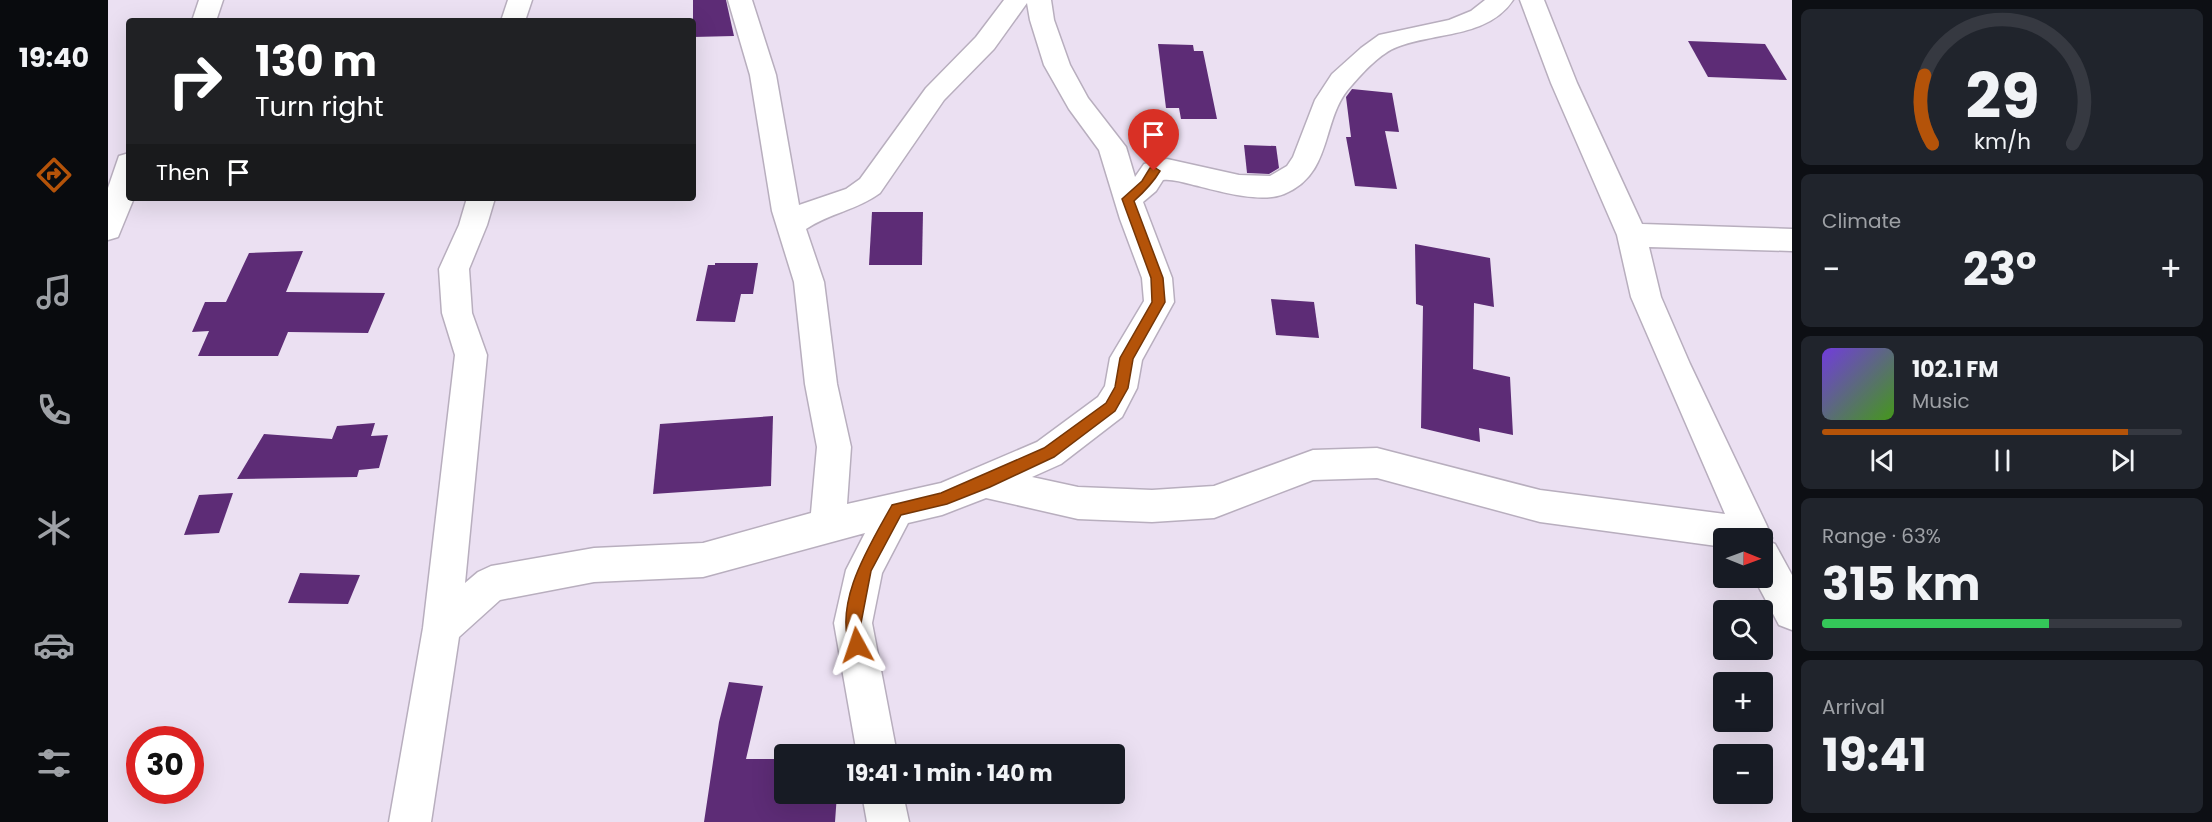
<!DOCTYPE html>
<meta charset="utf-8">
<style>
body{margin:0;font-family:Poppins,sans-serif;background:#20242c;color:#f1f3f6;height:100vh;display:flex;flex-direction:column;font-size:22px;white-space:nowrap}
*{box-sizing:border-box;margin:0}
p{font-size:20px;color:#9ea1a6}
.icon{flex:none;width:33px;height:33px;fill:none;stroke:currentColor;stroke-width:2;stroke-linecap:round;stroke-linejoin:round}
.map{position:relative;flex:1;overflow:hidden}
.sheet{display:flex;flex-direction:column;gap:9px;padding:9px;background:#0d0f14;width:420px}
.sheet>*{flex:none}
.hud{position:absolute;left:18px;top:18px;width:570px;height:183px;border-radius:6px;box-shadow:0 6px 24px #0002;background:#202124;color:#fff;overflow:hidden}
.needle{width:39px;rotate:91deg}
.controls{position:absolute;left:1605px;top:528px;display:grid;gap:12px}
.controls a{display:grid;place-items:center;width:60px;height:60px;border-radius:6px;background:#171b24;box-shadow:0 6px 24px #0002;font-size:30px}
.speed{position:absolute;left:18px;top:726px;display:flex;gap:12px;font-size:30px;font-weight:700;text-align:center}
.speed>*{display:grid;place-content:center;width:78px;height:78px;border-radius:50%;background:#171b24;box-shadow:0 6px 24px #0002;line-height:1}
.speed .limit{border:9px solid #d22;background:#fff;color:#111}
.pin{position:absolute;display:grid;place-items:center;width:51px;height:51px;color:#fff;margin:-62px -26px;border-radius:50% 50% 50% 0;rotate:-45deg;box-shadow:0 0 6px #0007}
.pin .icon{rotate:45deg}
.me{position:absolute;width:66px;margin:-33px;rotate:355deg;stroke-linejoin:round;filter:drop-shadow(0 0 4px #0008)}
.turn{display:flex;align-items:center;gap:21px;height:126px;padding:0 30px;font-size:27px}
.turn .icon{width:78px;height:78px;stroke-width:2.5}
.turn b{display:block;font-size:42px;line-height:51px}
.then{display:flex;align-items:center;height:57px;padding:0 30px;background:#0003;gap:12px;font-size:22px}
.big{font-size:45px;font-weight:700;line-height:1.1}
.sheet .card{flex:1;display:flex;flex-direction:column;justify-content:center;gap:9px;min-width:0;padding:0 21px;border-radius:9px;background:#20242c}
.sheet .dial{align-items:center;gap:0}
.dial svg{height:156px;overflow:visible;fill:none;stroke:#363941;stroke-width:7;stroke-linecap:round;text-anchor:middle}
.dial text{fill:#f1f3f6;stroke:none}
.song{display:flex;align-items:center;gap:18px}
.cover{width:72px;height:72px;border-radius:9px;background:linear-gradient(135deg,hsl(260 70% 55%),hsl(100 70% 35%))}
.played{height:6px;border-radius:3px;background:linear-gradient(90deg,#b45309 85%,#363941 85%)}
.keys{display:flex;justify-content:space-around;direction:ltr}
.heat{display:flex;justify-content:space-between;align-items:center;font-size:33px;direction:ltr}
.charge{height:9px;border-radius:4px;background:linear-gradient(90deg,#34c759 63%,#363941 0)}
.trip{position:absolute;left:666px;top:744px;width:351px;height:60px;border-radius:6px;background:#171b24;box-shadow:0 6px 24px #0002;font-weight:700;line-height:60px;text-align:center}
main{display:flex;flex:1;min-height:0}
.menu{display:flex;flex-direction:column;width:108px;justify-content:space-around;align-items:center;background:#090b0e;color:#9ea1a6}
.menu .icon{width:42px;height:42px}
.menu .current{color:#b45309}
.menu b{font-size:27px;color:#f1f3f6}
.map>svg:first-child{display:block}
.building{fill:#5d2c76}
.lines{fill:none;stroke-linecap:round;stroke-linejoin:round}
.minor-casing{stroke:#b8aebe;stroke-width:3}
.minor{fill:#fff;fill-rule:evenodd}
.route{fill:#b45309;stroke:#753606;stroke-width:1.5}
</style>
<main>
<nav class="menu">
<b>19:40</b>
<svg class="icon current" aria-label="directions" viewBox="0 0 24 24"><path d="M12 3l9 9-9 9-9-9zM9 14v-3h6M13 9l2 2-2 2"/></svg>
<svg class="icon" aria-label="music" viewBox="0 0 24 24"><path d="M9 18V5l10-2v13"/><circle cx="6" cy="18" r="3"/><circle cx="16" cy="16" r="3"/></svg>
<svg class="icon" aria-label="phone" viewBox="0 0 24 24"><path d="M5 4h4l2 5-3 2q2 4 5 5l2-3 5 2v4C11 20 4 13 5 4z"/></svg>
<svg class="icon" aria-label="climate" viewBox="0 0 24 24"><path d="M12 3v18M4 7l16 10M4 17L20 7"/></svg>
<svg class="icon" aria-label="car" viewBox="0 0 24 24"><path d="M5 17H2v-5l4-1 3-4h7l3 4 3 1v5h-3M9 17h6M6 11h13"/><circle cx="7" cy="17" r="2"/><circle cx="17" cy="17" r="2"/></svg>
<svg class="icon" aria-label="filters" viewBox="0 0 24 24"><path d="M4 7h16M4 17h16"/><circle cx="9" cy="7" r="2"/><circle cx="15" cy="17" r="2"/></svg>
</nav>
<div class="map">
<svg width="1684" height="822" viewBox="0 0 1684 822">
<rect width="100%" height="100%" fill="#ebe0f2"/>
<g class="building">
<path d="M585,0h33l8,36 -41,1z"/>
<path d="M1580,41l77,3 22,36 -79,-3z"/>
<path d="M1050,44l35,1 1,6h9l14,68h-36l-2,-11h-13z"/>
<path d="M1244,89l40,4 7,39 -14,-1 12,58 -42,-3 -9,-49h5l-5,-40z"/>
<path d="M1136,145l32,1 3,22 -10,6 -22,-1z"/>
<path d="M764,212h51l-1,53h-53z"/>
<path d="M1307,244l75,14 4,49 -20,-4 -1,66 37,8 3,58 -34,-7 1,14 -59,-14 2,-122 -7,-2z"/>
<path d="M195,251l-17,41 99,1 -17,40 -80,-1 -10,24h-80l11,-25 -17,1 13,-30h21l23,-49z"/>
<path d="M607,263h43l-5,31h-12l-6,28 -39,-1 12,-56h7z"/>
<path d="M1163,299l43,3 5,36 -43,-3z"/>
<path d="M665,416l-2,70 -118,8 7,-70z"/>
<path d="M267,423l-4,13 17,-1 -9,33 -20,2 -2,7 -120,2 27,-45 68,5 5,-13z"/>
<path d="M125,493l-14,40 -35,2 15,-40z"/>
<path d="M192,573l60,2 -12,29 -60,-1z"/>
<path d="M621,682l34,4 -17,73h38v35h53l-2,28h-131l15,-100z"/>
</g>
<g class="lines">
<g class="minor-casing">
<g id="minor">
<path d="M91,0h24l-7,21h-24z"/>
<path d="M400,0h24l-7,21h-24z"/>
<path d="M620,0h24l24,75 23,130 47,-16 14,-10 66,-91 50,-51 28,-37h47l3,20 16,45 18,33 38,49 9,30 9,-13 23,-5 72,16 31,1 17,-10 6,-9 22,-57 17,-26 29,-26 18,-13 70,-15 22,-9 14,-11h28c-25,38 -78,32 -116,47 -16,6 -34,25 -45,38 -32,33 -17,88 -68,109 -25,10 -69,-4 -94,-10 -9,-2 -18,-5 -27,-4l-7,11 -13,11 29,76 2,24 -32,58 -5,28 -15,29 -61,47 -29,13 46,10 74,3 62,-4 99,-36 64,-2 163,42 185,24 -94,-217 -14,-62 -66,-152 -31,-83h24l33,83 65,141 150,5v22l-143,-4 12,50 29,67 77,162 5,12 -2,4 5,2 17,31v55l-13,-5 -25,-47h8v-40h-38v9l-184,-25 -163,-44 -64,2 -99,38 -62,4 -74,-3 -92,-21 -44,17 -34,8 -26,50 -10,50 25,131h-40l-23,-131 12,-53 19,-37 -162,44 -109,5 -94,18 -41,37 -28,185h-42l34,-194 32,-273 -13,-42 -3,-44 20,-44 8,-27h28l-8,27 -18,44 3,44 15,42 -22,228 13,-11 13,-6 103,-18 109,-5 108,-30 6,-66 -12,-63 -11,-102 -22,-71 -22,-136zM919,3l3,17 14,45 25,44 30,41 21,69 22,59 2,23 -34,57 -5,28 -7,11 -61,45 -96,41 -94,21 4,-57 -14,-63 -13,-102 -18,-53c24,-16 51,-19 74,-36l64,-93 50,-51z"/>
<path d="M21,153v45h5l-16,39 -10,3v-52l11,-32z"/>
<path d="M754,794h41l6,28h-42z"/>
</g>
</g>
<use href="#minor" class="minor"/>
</g>
<path class="route" d="M1046,167l6,4c-7,12 -15,20 -26,30l29,77 2,24 -32,57 -5,29 -13,23 -61,46 -64,30 -43,17 -46,11 -30,56 -10,52 4,22 -2,5 -6,2 -6,-2c-19,-47 19,-105 41,-145l49,-12 103,-45 62,-45 9,-16 5,-29 32,-56 -1,-24 -29,-79 20,-18 8,-13z"/>
</svg>
<div class="controls">
<a><svg class="needle" viewBox="-14 -14 28 28"><path d="M0-13l5 13h-10z" fill="#e53935"/><path d="M0 13l5-13h-10z" fill="#9ea1a6"/></svg></a>
<a><svg class="icon" aria-label="search" viewBox="0 0 24 24"><circle cx="10" cy="10" r="6"/><path d="M15 15l6 6"/></svg></a>
<a>+</a>
<a>−</a>
</div>
<div class="speed"><div class="limit">30</div></div>
<div class="pin" style="left:1046px;top:171px;background:#d93025"><svg class="icon" aria-label="arrive" viewBox="0 0 24 24"><path d="M6 21V4h12l-3 4 3 4H6"/></svg></div>
<svg class="me" style="left:749px;top:645px" viewBox="-20 -20 40 40"><path d="M0-17L14 15 0 8-14 15z" fill="#b45309" stroke="#fff" stroke-width="4"/></svg>
<div class="trip">19:41 · 1 min · 140 m</div>
<div class="hud">
<div class="turn"><svg class="icon" aria-label="right" viewBox="0 0 24 24"><path d="M7 20v-9h11M14 6l5 5-5 5"/></svg><div><b>130 m</b>Turn right</div></div>
<div class="then">Then<svg class="icon" aria-label="arrive" viewBox="0 0 24 24"><path d="M6 21V4h12l-3 4 3 4H6"/></svg></div>
</div>
</div>
<section class="sheet">
<div class="card dial"><svg viewBox="0 0 100 80">
<path d="M14 69A42 42 0 1 1 86 69"/>
<path d="M14 69A42 42 0 0 1 10 34" stroke="#b45309"/>
<text x="50" y="56" font-size="32" font-weight="700">29</text>
<text x="50" y="72" font-size="11">km/h</text>
</svg></div>
<div class="card"><p>Climate</p>
<div class="heat"><a>−</a><b class="big">23°</b><a>+</a></div>
</div>
<div class="card">
<div class="song"><i class="cover"></i><div><b>102.1 FM</b><p>Music</p></div></div>
<div class="played"></div>
<div class="keys"><svg class="icon" aria-label="previous" viewBox="0 0 24 24"><path d="M18 5L8 12l10 7zM5 5v14"/></svg><svg class="icon" aria-label="pause" viewBox="0 0 24 24"><path d="M8 5v14M16 5v14"/></svg><svg class="icon" aria-label="next" viewBox="0 0 24 24"><path d="M6 5l10 7-10 7zM19 5v14"/></svg></div>
</div>
<div class="card"><p>Range · 63%</p><b class="big">315 km</b><div class="charge"></div></div>
<div class="card"><p>Arrival</p><b class="big">19:41</b></div>
</section>
</main>
